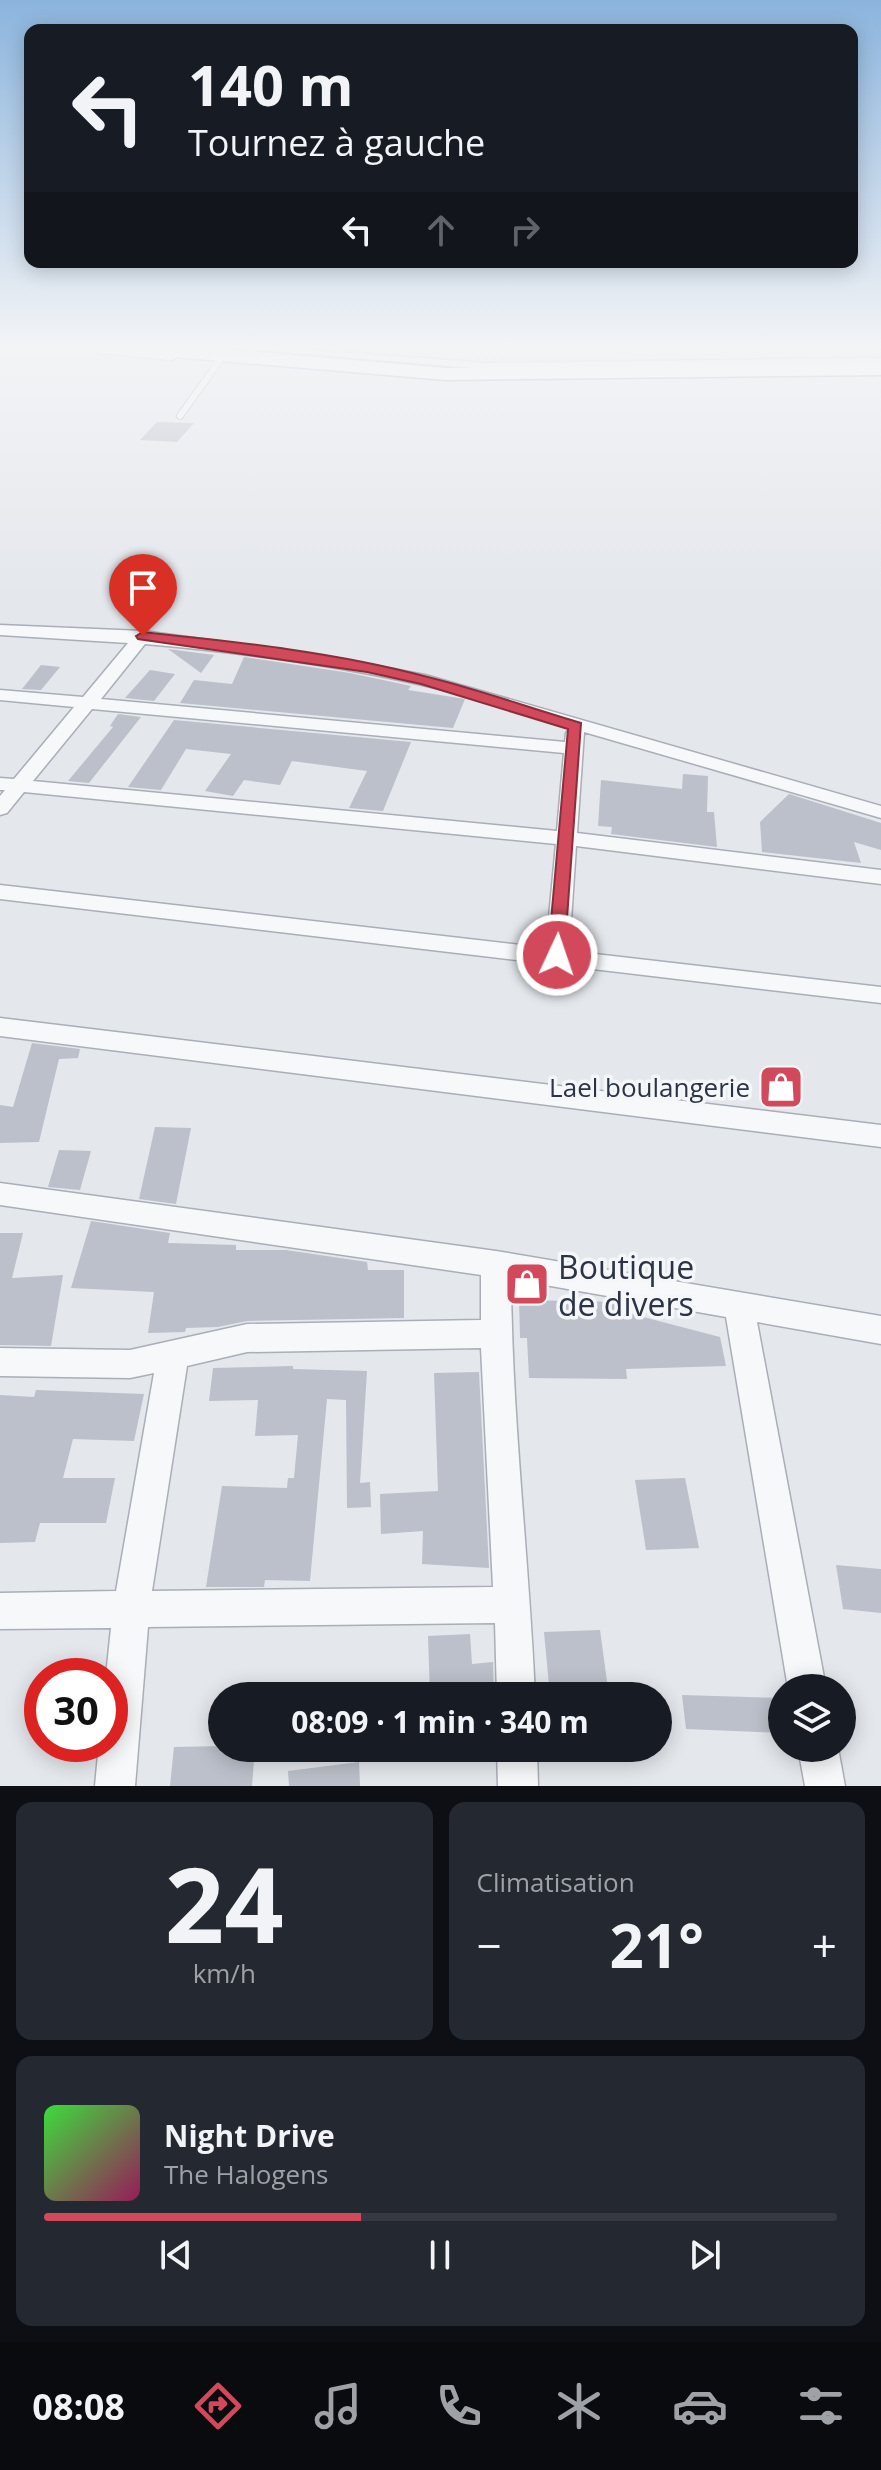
<!DOCTYPE html>
<html lang="fr">
<meta charset="utf-8">
<style>
body{margin:0;font-family:"Open Sans",sans-serif;background:#242831;color:#f1f3f6;height:100vh;display:flex;flex-direction:column;font-size:30px;white-space:nowrap}
*{box-sizing:border-box;margin:0}
p{font-size:26px;color:#9ea1a6}
.icon{flex:none;width:44px;height:44px;fill:none;stroke:currentColor;stroke-width:2;stroke-linecap:round;stroke-linejoin:round}
.map{position:relative;height:1786px;overflow:hidden}
.details{display:flex;flex-direction:column;gap:16px;padding:16px;background:#0d0f14;flex:1}
.details>*{flex:none}
.banner{position:absolute;left:24px;top:24px;width:834px;height:244px;border-radius:16px;box-shadow:0 4px 20px #0003;background:#171b24;color:#f1f3f6;overflow:hidden}
.fabs{position:absolute;left:768px;top:1674px;display:grid;gap:16px}
.fabs a{display:grid;place-items:center;width:88px;height:88px;border-radius:50%;background:#171b24;box-shadow:0 4px 20px #0003;font-size:40px}
.speed{position:absolute;left:24px;top:1658px;display:flex;gap:16px;font-size:40px;font-weight:700;text-align:center}
.speed>*{display:grid;place-content:center;width:104px;height:104px;border-radius:50%;background:#171b24;box-shadow:0 4px 20px #0003;line-height:1}
.speed .limit{border:12px solid #d22;background:#fff;color:#111}
.pin{position:absolute;display:grid;place-items:center;width:68px;height:68px;color:#fff;margin:-82px -34px;border-radius:50% 50% 50% 0;rotate:-45deg;box-shadow:0 0 8px #0007}
.pin .icon{rotate:45deg}
.me{position:absolute;width:88px;margin:-44px;rotate:3deg;stroke-linejoin:round;filter:drop-shadow(0 0 6px #0008)}
.turn{display:flex;align-items:center;gap:28px;height:168px;padding:0 32px;font-size:36px}
.turn .icon{width:104px;height:104px;stroke-width:2.5}
.turn b{display:block;font-size:56px;line-height:68px}
.lanes{display:flex;align-items:center;height:76px;padding:0 32px;background:#0003;justify-content:center;gap:40px;direction:ltr}
.lanes .off{opacity:.35}
.big{font-size:60px;font-weight:700;line-height:1.1}
.details .tile{flex:1;display:flex;flex-direction:column;justify-content:center;gap:12px;min-width:0;padding:0 28px;border-radius:16px;background:#242831}
.details .dial{align-items:center;gap:0}
.dial b{font-size:104px;line-height:1}
.song{display:flex;align-items:center;gap:24px}
.cover{width:96px;height:96px;border-radius:12px;background:linear-gradient(135deg,hsl(120 70% 55%),hsl(330 70% 35%))}
.played{height:8px;border-radius:4px;background:linear-gradient(90deg,#d1495b 40%,#363941 40%)}
.keys{display:flex;justify-content:space-around;direction:ltr}
.heat{display:flex;justify-content:space-between;align-items:center;font-size:44px;direction:ltr}
.details .tiles{flex:1;display:grid;gap:16px;grid-template-columns:1fr 1fr}
.tile:last-child{grid-column:span 2}
.trip{position:absolute;left:208px;top:1682px;width:464px;height:80px;border-radius:40px;background:#171b24;box-shadow:0 4px 20px #0003;font-weight:700;line-height:80px;text-align:center}
.tabs{display:flex;height:128px;justify-content:space-around;align-items:center;background:#090b0e;color:#9ea1a6}
.tabs .icon{width:56px;height:56px}
.tabs .active{color:#d1495b}
.tabs b{font-size:36px;color:#f1f3f6}
.map>svg:first-child{display:block}
.building{fill:#bbc0ca}
.lines{fill:none;stroke-linecap:round;stroke-linejoin:round}
.lane-casing{stroke:#a9aeb7;stroke-width:8}
.street-casing{stroke:#a9aeb7;stroke-width:3}
.secondary-casing{stroke:#a9aeb7;stroke-width:3}
.highway-casing{stroke:#8b94a3;stroke-width:3}
.lane{stroke:#f7f8fa;stroke-width:6}
.street{fill:#f7f8fa;fill-rule:evenodd}
.secondary{fill:#fff;fill-rule:evenodd}
.highway{fill:#fff;fill-rule:evenodd}
.route{fill:#d1495b;stroke:#882f3b;stroke-width:2}
.labels{text-anchor:middle;dominant-baseline:central;stroke-width:7;stroke-linejoin:round;paint-order:stroke}
.poi-label{font-size:26px;fill:#2b3445;stroke:#f4f6f9;text-anchor:end}
.near-poi-label{font-size:32px;fill:#2b3445;stroke:#f4f6f9;text-anchor:start}
</style>
<div class="map">
<svg width="881" height="1786" viewBox="0 0 881 1786">
<rect width="100%" height="100%" fill="#e4e7ec"/>
<g class="building">
<path d="M157,422l37,1 -17,19 -37,-2z"/>
<path d="M168,649l46,6 -13,18z"/>
<path d="M244,657l106,16 61,13 -3,4 57,9 -12,29 -273,-25 14,-23 38,4z"/>
<path d="M41,665l19,2 -19,23 -19,-1z"/>
<path d="M150,670l25,4 -21,27 -29,-3z"/>
<path d="M118,714l23,3 -52,66 -21,-2 45,-54 -3,-1z"/>
<path d="M174,720l237,22 -28,69 -34,-3 18,-37 -75,-10 -12,24 -36,-5 -11,16 -28,-5 26,-37 -45,-5 -25,41 -33,-3z"/>
<path d="M683,774l25,2 -1,36h7l3,35 -106,-13 1,-7 -14,-1 3,-46 81,9z"/>
<path d="M789,794l92,29v27l-27,-8 7,21 -99,-11 -2,-30z"/>
<path d="M32,1043l48,6 -2,9 -19,1 -20,83 -39,1v-38l13,2z"/>
<path d="M155,1127l36,1 -15,76 -37,-5z"/>
<path d="M59,1150l32,1 -11,39 -32,-3z"/>
<path d="M91,1221l79,12 -2,10 68,2v5h50l81,12 1,8h36v48l-157,3 -29,6 -32,1 -1,4 -37,1 6,-41 -83,-4z"/>
<path d="M0,1233h23l-11,45 51,-3 -12,71 -51,-1z"/>
<path d="M519,1300l104,2 1,10 96,25 6,29 -100,3 1,10 -98,-1 -2,-40h-7z"/>
<path d="M293,1366v3l74,2 -7,112 10,-1 1,25 -24,1 -1,-108 -19,-1 -17,182 -45,-1 -1,7h-58l16,-101 65,2 1,-10h6l4,-43 -43,1 3,-36 -49,1 4,-33z"/>
<path d="M479,1372l10,196 -67,-4 1,-33 -42,3 -1,-40 58,-3 -4,-118z"/>
<path d="M36,1390l108,4 -10,47 -61,-2 -10,39h52l-9,45h-66l-5,19 -35,1v-148l34,2z"/>
<path d="M685,1478l14,70 -53,2 -11,-70z"/>
<path d="M836,1565l45,4v44l-38,-4z"/>
<path d="M600,1630l9,66h-59l-6,-64z"/>
<path d="M470,1634l2,30 21,-2 1,34h-64l-2,-60z"/>
<path d="M682,1695l100,3v35l-96,-4z"/>
<path d="M222,1746l33,2 -3,38h-82l4,-39z"/>
<path d="M359,1762l1,24h-71l-1,-15z"/>
</g>
<g class="lines">
<g class="lane-casing">
<path id="lane" d="M180,416l40,-56"/>
</g>
<g class="street-casing">
<g id="street">
<path d="M233,348h55l198,15 395,-5v6l-395,5z"/>
<path d="M0,625l143,6 176,24 106,20 456,131v12l-297,-86 -7,101 304,37v14l-305,-38 -7,105 312,36v16l-881,-104v-14l546,63 10,-104 -532,-52 -17,21 -7,2v-19l5,-6h-5v-12l14,1 60,-72 -74,-7v-10l83,7 45,-54 -128,-8zM145,644c92,8 184,20 273,40 52,11 103,29 153,44l-5,5 -1,9 -464,-43zM92,709l472,44 -7,78 -524,-50z"/>
<path d="M0,1018l881,107v22l-881,-111z"/>
<path d="M0,1183l496,68 385,65v28l-124,-22 69,366h-38l-62,-371 -215,-38c1,140 18,279 24,417h-38l-2,-73 -347,4 -13,159h-40l4,-42h11v-68h-4l5,-48 -111,1v-36l116,-2 38,-218 -24,5 -130,-2v-28l130,2 117,-26 234,-4v-45l-481,-70zM481,1348l12,239 -341,4 35,-225 60,-14z"/>
<path d="M497,1748h40l1,38h-40z"/>
<path d="M798,1748h40l7,38h-40z"/>
</g>
</g>
<g class="secondary-casing">
<path id="secondary" d="M91,348c20,0 74,-5 89,7l-8,5 -74,-7z"/>
</g>
<g class="highway-casing">
<path id="highway" d="M128,348h86l232,20 435,-5v12l-435,5 -308,-26z"/>
</g>
<use href="#lane" class="lane"/>
<use href="#street" class="street"/>
<use href="#secondary" class="secondary"/>
<use href="#highway" class="highway"/>
</g>
<linearGradient id="sky" x2="0" y2="1"><stop stop-color="#8bb4dd"/><stop offset="0.58" stop-color="#f3f4f6"/><stop offset="1" stop-color="#f3f4f6" stop-opacity="0"/></linearGradient>
<rect width="881" height="598" fill="url(#sky)"/>
<path class="route" d="M143,632c95,10 192,20 285,45 52,13 102,31 153,46l-17,237 -7,2 -9,-7 20,-226 -147,-45 -54,-12 -229,-33 -2,-3z"/>
<defs>
<g id="shop-square" transform="scale(2.3)"><rect x="-9" y="-9" width="18" height="18" rx="4" fill="#d1495b" stroke="#f4f6f9"/><path d="M-5-2.5h2.3a2.7 3.5 0 0 1 5.4 0H5L5.5 6h-11ZM-1.5-2.5h3a1.5 2.3 0 0 0-3 0Z" fill="#fff"/></g>
</defs>
<g fill-rule="evenodd">
<use href="#shop-square" x="781" y="1087"/>
<use href="#shop-square" x="527" y="1284"/>
</g>
<g class="labels">
<g class="poi-label">
<text x="750" y="1087">Lael boulangerie</text>
</g>
<g class="near-poi-label">
<text x="558" y="1266">Boutique<tspan x="558" dy="37">de divers</tspan></text>
</g>
</g>
</svg>
<div class="fabs">
<a><svg class="icon" aria-label="layers" viewBox="0 0 24 24"><path d="M12 4l9 5-9 5-9-5zM3 14l9 5 9-5"/></svg></a>
</div>
<div class="speed"><div class="limit">30</div></div>
<div class="pin" style="left:143px;top:636px;background:#d93025"><svg class="icon" aria-label="arrive" viewBox="0 0 24 24"><path d="M6 21V4h12l-3 4 3 4H6"/></svg></div>
<svg class="me" style="left:557px;top:955px" viewBox="-20 -20 40 40"><circle r="17" fill="#d1495b" stroke="#fff" stroke-width="3"/><path d="M0-11L8 9 0 5-8 9z" fill="#fff"/></svg>
<div class="trip">08:09 · 1 min · 340 m</div>
<div class="banner">
<div class="turn"><svg class="icon" aria-label="left" viewBox="0 0 24 24"><path d="M17 20v-9H6M10 6l-5 5 5 5"/></svg><div><b>140 m</b>Tournez à gauche</div></div>
<div class="lanes"><svg class="icon" aria-label="left" viewBox="0 0 24 24"><path d="M17 20v-9H6M10 6l-5 5 5 5"/></svg><svg class="icon off" aria-label="ahead" viewBox="0 0 24 24"><path d="M12 20V5M6 11l6-6 6 6"/></svg><svg class="icon off" aria-label="right" viewBox="0 0 24 24"><path d="M7 20v-9h11M14 6l5 5-5 5"/></svg></div>
</div>
</div>
<section class="details">
<div class="tiles">
<div class="tile dial"><b>24</b><p>km/h</p></div>
<div class="tile"><p>Climatisation</p>
<div class="heat"><a>−</a><b class="big">21°</b><a>+</a></div>
</div>
<div class="tile">
<div class="song"><i class="cover"></i><div><b>Night Drive</b><p>The Halogens</p></div></div>
<div class="played"></div>
<div class="keys"><svg class="icon" aria-label="previous" viewBox="0 0 24 24"><path d="M18 5L8 12l10 7zM5 5v14"/></svg><svg class="icon" aria-label="pause" viewBox="0 0 24 24"><path d="M8 5v14M16 5v14"/></svg><svg class="icon" aria-label="next" viewBox="0 0 24 24"><path d="M6 5l10 7-10 7zM19 5v14"/></svg></div>
</div>
</div>
</section>
<nav class="tabs">
<b>08:08</b>
<svg class="icon active" aria-label="directions" viewBox="0 0 24 24"><path d="M12 3l9 9-9 9-9-9zM9 14v-3h6M13 9l2 2-2 2"/></svg>
<svg class="icon" aria-label="music" viewBox="0 0 24 24"><path d="M9 18V5l10-2v13"/><circle cx="6" cy="18" r="3"/><circle cx="16" cy="16" r="3"/></svg>
<svg class="icon" aria-label="phone" viewBox="0 0 24 24"><path d="M5 4h4l2 5-3 2q2 4 5 5l2-3 5 2v4C11 20 4 13 5 4z"/></svg>
<svg class="icon" aria-label="climate" viewBox="0 0 24 24"><path d="M12 3v18M4 7l16 10M4 17L20 7"/></svg>
<svg class="icon" aria-label="car" viewBox="0 0 24 24"><path d="M5 17H2v-5l4-1 3-4h7l3 4 3 1v5h-3M9 17h6M6 11h13"/><circle cx="7" cy="17" r="2"/><circle cx="17" cy="17" r="2"/></svg>
<svg class="icon" aria-label="filters" viewBox="0 0 24 24"><path d="M4 7h16M4 17h16"/><circle cx="9" cy="7" r="2"/><circle cx="15" cy="17" r="2"/></svg>
</nav>
